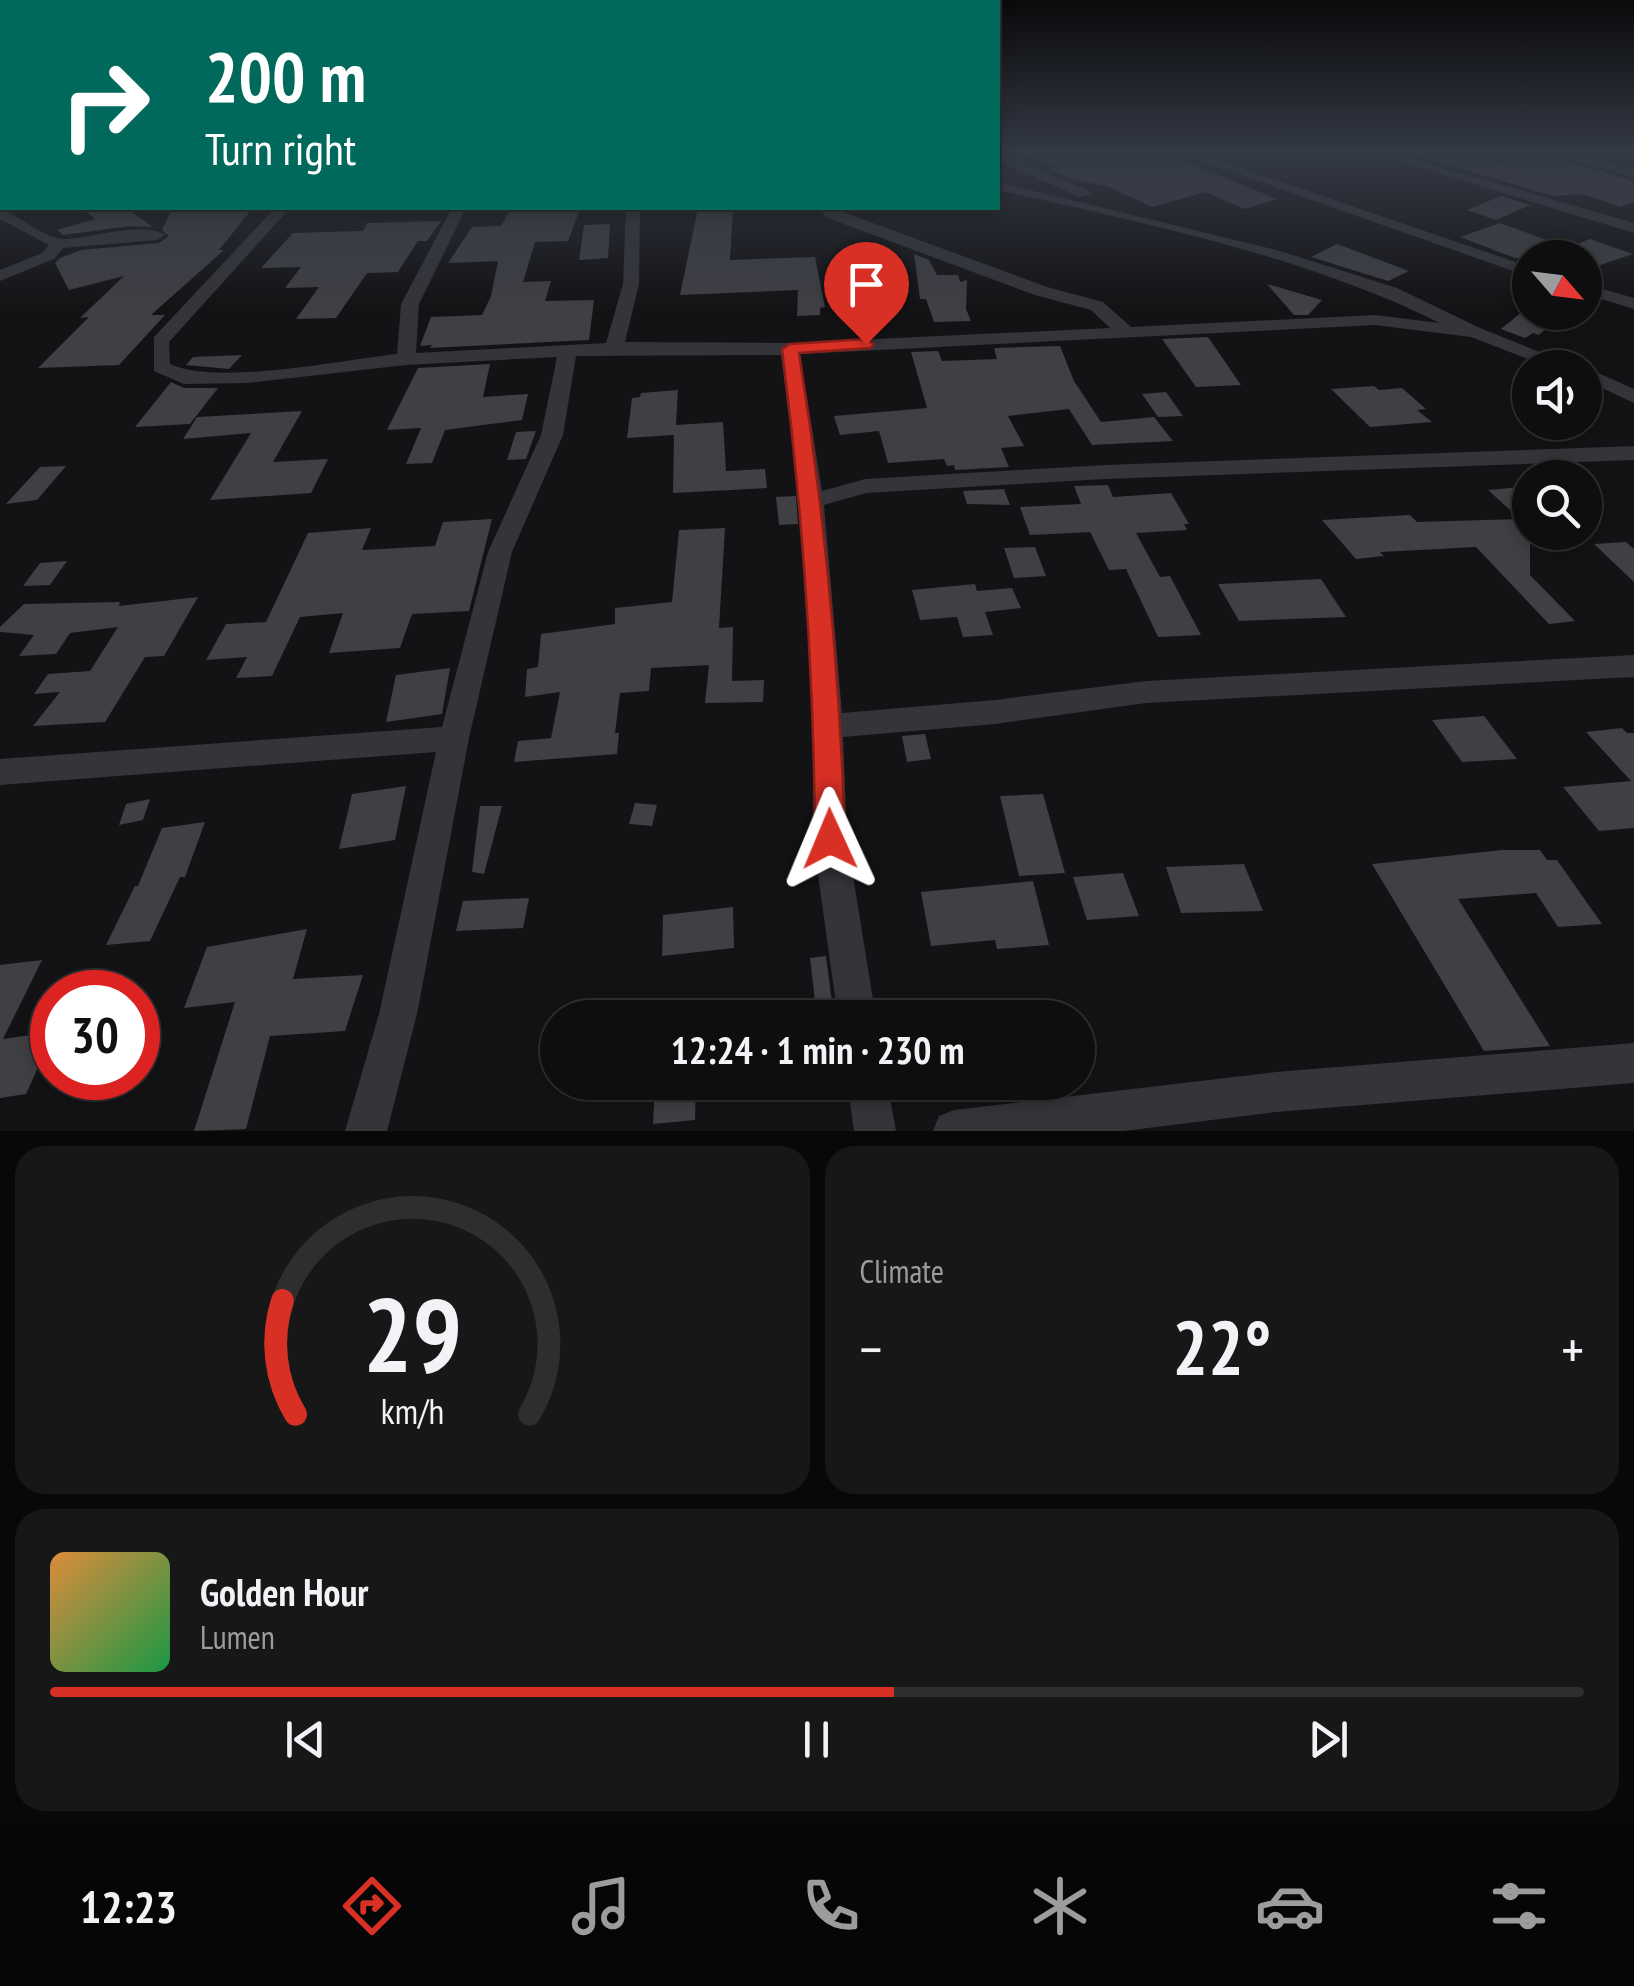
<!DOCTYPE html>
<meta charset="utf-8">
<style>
body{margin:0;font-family:"PT Sans Narrow",sans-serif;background:#171718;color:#f1f3f6;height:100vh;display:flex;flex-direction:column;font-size:38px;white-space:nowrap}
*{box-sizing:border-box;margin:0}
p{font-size:32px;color:#9b9c9e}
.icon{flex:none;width:55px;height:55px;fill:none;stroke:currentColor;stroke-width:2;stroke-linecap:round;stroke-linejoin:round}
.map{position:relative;height:1131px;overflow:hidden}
.side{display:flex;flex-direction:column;gap:15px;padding:15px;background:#080808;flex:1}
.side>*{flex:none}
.top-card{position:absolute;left:0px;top:0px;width:1000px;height:210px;box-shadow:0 5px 15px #0003,0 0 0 2px #2e2e2f;background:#00695c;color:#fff;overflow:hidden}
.needle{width:65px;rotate:118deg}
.controls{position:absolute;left:1512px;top:240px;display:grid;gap:20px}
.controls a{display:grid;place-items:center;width:90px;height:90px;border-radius:50%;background:#0e0e0f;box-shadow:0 5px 15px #0003,0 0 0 2px #2e2e2f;font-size:50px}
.speed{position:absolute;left:30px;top:970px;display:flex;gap:20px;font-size:50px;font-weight:700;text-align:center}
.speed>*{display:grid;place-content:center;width:130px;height:130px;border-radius:50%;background:#0e0e0f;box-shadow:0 5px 15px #0003,0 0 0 2px #2e2e2f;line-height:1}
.speed .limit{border:15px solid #d22;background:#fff;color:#111}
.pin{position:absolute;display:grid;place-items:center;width:85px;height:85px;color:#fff;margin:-102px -42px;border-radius:50% 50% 50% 0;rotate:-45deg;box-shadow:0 0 10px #0007}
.pin .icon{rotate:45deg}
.me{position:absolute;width:110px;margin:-55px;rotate:359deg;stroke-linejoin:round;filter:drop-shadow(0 0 8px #0008)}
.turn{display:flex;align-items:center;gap:35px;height:210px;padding:0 40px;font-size:45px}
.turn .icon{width:130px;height:130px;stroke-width:2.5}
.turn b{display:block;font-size:70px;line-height:85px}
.big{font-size:75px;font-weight:700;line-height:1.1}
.side .card{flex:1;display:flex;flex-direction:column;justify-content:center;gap:15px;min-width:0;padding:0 35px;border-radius:30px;background:#171718}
.side .dial{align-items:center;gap:0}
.dial svg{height:260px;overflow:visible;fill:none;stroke:#2e2e2f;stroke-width:7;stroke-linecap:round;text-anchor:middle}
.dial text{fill:#f1f3f6;stroke:none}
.song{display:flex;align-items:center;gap:30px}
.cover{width:120px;height:120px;border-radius:15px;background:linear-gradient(135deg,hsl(30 70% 55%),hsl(140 70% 35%))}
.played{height:10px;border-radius:5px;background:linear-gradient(90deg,#d93025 55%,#2e2e2f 55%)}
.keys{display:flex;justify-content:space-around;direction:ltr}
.heat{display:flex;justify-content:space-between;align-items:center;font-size:55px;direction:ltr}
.side .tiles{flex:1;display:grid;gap:15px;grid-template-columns:1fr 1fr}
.card:last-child{grid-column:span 2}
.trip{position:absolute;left:540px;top:1000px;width:555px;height:100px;border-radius:50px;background:#0e0e0f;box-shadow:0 5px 15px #0003,0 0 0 2px #2e2e2f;font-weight:700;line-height:100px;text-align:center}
.menu{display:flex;height:160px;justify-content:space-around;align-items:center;background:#060606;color:#9b9c9e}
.menu .icon{width:70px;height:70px}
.menu .current{color:#d93025}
.menu b{font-size:45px;color:#f1f3f6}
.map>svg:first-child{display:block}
.building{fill:#3f3f44}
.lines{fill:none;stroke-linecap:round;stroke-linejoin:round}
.street{fill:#343439;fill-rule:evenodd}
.route{fill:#d93025;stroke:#8d1f18;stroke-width:2.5}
</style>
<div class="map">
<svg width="1634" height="1131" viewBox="0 0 1634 1131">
<rect width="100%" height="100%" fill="#131214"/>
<g class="building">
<path d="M1023,153h142l112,46 -32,10 -40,-17 -53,15 -45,-21 -33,-6 -24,-10 7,-3z"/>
<path d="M1408,153h89l1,11 42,-11 94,28v21l-13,5 -39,-13 -29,2z"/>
<path d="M1501,196l29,9 -34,15 -29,-10z"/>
<path d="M80,208h46l27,19 -23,-1 -67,9 -6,-5 39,-11z"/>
<path d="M698,208h35l-3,52 85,-3 10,50 -5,1v7l-23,1 1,-26 -118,5z"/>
<path d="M252,209l-33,41h5l-73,65h14l-46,50 -81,3 51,-51 -9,1 44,-42 -55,14 -14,-27 5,-5 21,-8 78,-7 10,-7 -7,-6 9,-19z"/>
<path d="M580,209l-12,32 -33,1 -12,40 28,-1 -6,20 49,-1 -5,40 -159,8 2,-3 -12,1 11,-29 51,-2 9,-19 7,-35 -50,2 24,-36 29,-1 9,-16z"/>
<path d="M441,221l-14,20h-9l-20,31 -31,1 -31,45 -40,1 23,-32 -34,1 16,-21 -40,1 32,-35 70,-2 4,-8z"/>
<path d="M1500,223l68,25 22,-9 43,15 -39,13 -9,-4v-5h-70l-55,-21z"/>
<path d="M610,224l-2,34 -29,2 5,-35z"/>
<path d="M1337,244l72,27 -21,10 -77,-24z"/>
<path d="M914,254l15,6 8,15h21l2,7 7,-2 -1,29 5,12 -37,1 -8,-23h-6z"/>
<path d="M1267,284l55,16 -14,15h-14z"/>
<path d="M1528,307l2,5 20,2v11l-11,10 -6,-2 -8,5 -24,-9z"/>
<path d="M1208,337l33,48 -45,2 -34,-48z"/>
<path d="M1060,346l14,35 27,41 53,-5 19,24 -81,4 -23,-36 -61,7 16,30 -23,2 8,19 -54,3 -1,-5 -7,1 -3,-7 -56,4 -9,-32 -39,4 -6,-19 93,-8 -16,-56 27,-1 4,10 55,-2 -3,-11z"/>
<path d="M242,355l-13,14 -43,-4 7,-8z"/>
<path d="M490,364l-7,33 45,-3 -6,26 -77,10 -13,33 -26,1 15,-36 -34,2 31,-62z"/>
<path d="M171,382l13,6h34l-28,36 -55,3z"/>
<path d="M1374,386l5,4 23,-2 24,21 -9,1 15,12 -62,5 -39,-38z"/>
<path d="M678,390l-2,35 47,-3 3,49 39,-2 2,19 -94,5 1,-58 -47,3 5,-40 8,-1 1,-4z"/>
<path d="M1166,392l17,24 -25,1 -16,-23z"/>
<path d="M302,411l-29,51 55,-3 -17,34 -101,7 41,-67 -68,6 14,-22z"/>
<path d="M536,431l-10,28 -19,1 9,-28z"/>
<path d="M66,466l-29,34 -31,4 34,-37z"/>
<path d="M1108,485l5,12 58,-4 18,31h-5l3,6 -51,3 24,44 10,-1 31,59 -43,2 -32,-68 -17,1 -19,-38 -60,3 -10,-28 61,-3 -7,-18z"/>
<path d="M1530,486v89l45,46 -26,3 -73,-77 -96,5 4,4 -28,3 -34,-39 88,-5 7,7 103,-3 -32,-29z"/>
<path d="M1004,489l6,16 -43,-1 -4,-13z"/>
<path d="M796,496l2,28 -19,1 -3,-28z"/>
<path d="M492,519l-23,92 -57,3 -12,34 -71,5 14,-40 -43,4 -28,59 -36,2 11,-21 -41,3 20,-36 40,-2 42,-89 63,-5 -9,22 73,-4 8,-24z"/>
<path d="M725,528l-6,100 14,-1 -1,54 32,-1 -1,22 -58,1 4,-38 -58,3 -2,23 -29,2 -5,40h4l-2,21 -103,8 4,-21 33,-3 9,-46 -35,5 2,-28 11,-2 3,-33 74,-10v-16l57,-6 7,-72z"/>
<path d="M1626,542l8,7v33l-40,-38z"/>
<path d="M1035,547l11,29 -32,2 -10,-30z"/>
<path d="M67,561l-17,24 -27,1 17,-23z"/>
<path d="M1321,579l25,38 -107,4 -21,-37z"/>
<path d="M975,584l2,7 35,-3 9,20 -36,4 8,23 -30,2 -6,-20 -37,3 -8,-30z"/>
<path d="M198,597l-34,59 -19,1 -40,65 -72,4 27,-34 -26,2 14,-20 42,-3 28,-44 -48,6 -14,21 -37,2 15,-21 -34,-3v-5l24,-23 96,-2 -1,4z"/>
<path d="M450,668l-8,46 -56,8 10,-47z"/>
<path d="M1484,716l33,43 -55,3 -30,-42z"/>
<path d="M1622,728l5,5h7v95l-35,3 -36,-44 68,-6 -45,-49z"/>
<path d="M925,734l6,25 -24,3 -5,-26z"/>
<path d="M406,786l-11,54 -56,9 13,-55z"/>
<path d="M1043,794l22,79 -46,3 -19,-80z"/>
<path d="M150,799l-7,21 -24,5 7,-21z"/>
<path d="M635,803l22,2 -5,21 -23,-2z"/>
<path d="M480,806h22l-18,68 -12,-2z"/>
<path d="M205,822l-20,55h-5l-30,64 -44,4 29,-59h3l24,-58z"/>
<path d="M1502,850h38l7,10h10l45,64 -44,3 -22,-34 -78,6 92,147 -66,5 -112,-187z"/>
<path d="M1244,864l19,47 -82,2 -15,-46z"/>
<path d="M1123,873l16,43 -52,4 -14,-43z"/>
<path d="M1033,881l16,64 -52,4 -2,-9 -64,6 -10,-54z"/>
<path d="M529,898l-6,30 -67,3 7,-30z"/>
<path d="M733,907l1,41 -72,8 1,-41z"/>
<path d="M307,929l-14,50 70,-4 -18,56 -75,5 -24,93 -52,2 41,-129 -51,6 23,-61z"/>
<path d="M826,956l8,62h-17l-7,-60z"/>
<path d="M42,960l-39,79 49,-7v5l-26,57 -26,4v-133z"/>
<path d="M655,1082h41l-1,38 -42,4z"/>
</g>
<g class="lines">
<g class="street">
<path d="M998,153l92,38 2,3 -12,3 -82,-36z"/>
<path d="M1179,153h18l333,114v10z"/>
<path d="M1372,153h19l243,70v10z"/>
<path d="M1551,153h19l64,17v8z"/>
<path d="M998,182l282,69 117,37 83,40 99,40h-28l-80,-31 -96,-12 -575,29 22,137 43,-12 240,-14 529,-19v14l-529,19 -239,14 -42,12 18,208 153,-13 151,-19 488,-26v22l-488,26 -151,21 -152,13 4,102 29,179h-38l-25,-179v-145l-13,-193 -19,-146 -205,1 -13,79 -51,117 -43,186 -52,276 -30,117h-42l34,-117 57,-262 -436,33v-26l442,-32 46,-175 53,-117 16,-78 -151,8 -159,18 -63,1 -30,-13v-34l121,-129h15l-121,134 1,22c47,22 172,-4 227,-10l4,-50 51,-96h14l-47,96 -3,49 190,-10 17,-59 3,-76h14l-1,76 -14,58 165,1 320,-15 -19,-18 -56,-15 -207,-77 -11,-10h15l215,79 56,15 28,25 244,-12 65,8c-138,-68 -293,-99 -442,-133z"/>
<path d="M0,209c20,6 43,29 64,30 27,0 78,-19 101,-4l-8,5 -94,8 -9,11 -54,22v-11l42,-17 7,-8 -49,-26z"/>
<path d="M1585,284l49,14v11l-49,-15z"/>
<path d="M1585,367l49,22v14l-49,-23z"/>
<path d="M1634,1043v40l-358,29 -152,19h-191l6,-15 15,-6 322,-38z"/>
<path d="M847,1082h40l9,49h-42z"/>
</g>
</g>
<linearGradient id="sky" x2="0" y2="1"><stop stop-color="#0a0a0b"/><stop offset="0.49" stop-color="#333945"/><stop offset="1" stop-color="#333945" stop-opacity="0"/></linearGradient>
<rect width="1634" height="311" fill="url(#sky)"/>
<path class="route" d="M866,339l8,5 -3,4 -72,5c26,162 41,322 46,486l-5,10 -10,4 -11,-4 -4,-10c-1,-165 -12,-326 -33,-490l8,-5z"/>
</svg>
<div class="controls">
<a><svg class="needle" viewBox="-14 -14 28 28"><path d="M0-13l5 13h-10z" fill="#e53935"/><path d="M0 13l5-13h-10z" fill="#9b9c9e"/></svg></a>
<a><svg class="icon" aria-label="sound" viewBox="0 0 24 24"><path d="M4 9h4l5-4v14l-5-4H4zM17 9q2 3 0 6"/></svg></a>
<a><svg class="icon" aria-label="search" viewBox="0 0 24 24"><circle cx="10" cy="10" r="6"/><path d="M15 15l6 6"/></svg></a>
</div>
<div class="speed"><div class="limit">30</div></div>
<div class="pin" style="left:866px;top:344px;background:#d93025"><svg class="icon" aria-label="arrive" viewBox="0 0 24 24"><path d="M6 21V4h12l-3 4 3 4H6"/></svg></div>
<svg class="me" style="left:830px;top:839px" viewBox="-20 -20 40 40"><path d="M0-17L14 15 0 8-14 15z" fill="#d93025" stroke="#fff" stroke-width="4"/></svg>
<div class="trip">12:24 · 1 min · 230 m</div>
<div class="top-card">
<div class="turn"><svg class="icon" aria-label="right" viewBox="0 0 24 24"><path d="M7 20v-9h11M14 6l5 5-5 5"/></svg><div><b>200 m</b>Turn right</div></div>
</div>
</div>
<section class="side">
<div class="tiles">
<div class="card dial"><svg viewBox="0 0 100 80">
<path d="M14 69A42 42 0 1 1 86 69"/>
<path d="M14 69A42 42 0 0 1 10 34" stroke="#d93025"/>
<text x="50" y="56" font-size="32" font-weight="700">29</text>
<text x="50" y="72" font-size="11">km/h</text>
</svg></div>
<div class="card"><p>Climate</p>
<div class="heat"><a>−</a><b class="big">22°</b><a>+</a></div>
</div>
<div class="card">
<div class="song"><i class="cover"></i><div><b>Golden Hour</b><p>Lumen</p></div></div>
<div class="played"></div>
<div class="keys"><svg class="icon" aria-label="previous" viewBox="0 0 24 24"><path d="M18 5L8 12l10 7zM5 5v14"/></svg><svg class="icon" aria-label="pause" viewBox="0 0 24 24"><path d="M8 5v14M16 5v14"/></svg><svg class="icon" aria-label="next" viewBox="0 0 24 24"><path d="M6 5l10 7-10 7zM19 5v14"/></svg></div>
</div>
</div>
</section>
<nav class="menu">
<b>12:23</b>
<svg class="icon current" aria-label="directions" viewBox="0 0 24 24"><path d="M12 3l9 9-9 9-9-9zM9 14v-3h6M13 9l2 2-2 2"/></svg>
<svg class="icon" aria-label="music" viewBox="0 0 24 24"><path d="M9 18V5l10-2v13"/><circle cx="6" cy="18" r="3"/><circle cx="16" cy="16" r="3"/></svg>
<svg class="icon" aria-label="phone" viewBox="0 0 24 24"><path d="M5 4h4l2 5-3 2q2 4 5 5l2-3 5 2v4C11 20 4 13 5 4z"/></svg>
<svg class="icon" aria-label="climate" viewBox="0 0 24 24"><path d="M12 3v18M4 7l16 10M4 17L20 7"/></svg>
<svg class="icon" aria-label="car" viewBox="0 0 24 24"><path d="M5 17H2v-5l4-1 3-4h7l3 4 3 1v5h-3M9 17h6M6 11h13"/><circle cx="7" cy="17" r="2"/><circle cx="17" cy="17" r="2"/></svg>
<svg class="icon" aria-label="filters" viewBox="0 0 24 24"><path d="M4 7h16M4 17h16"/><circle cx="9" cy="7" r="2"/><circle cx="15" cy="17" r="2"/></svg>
</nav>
